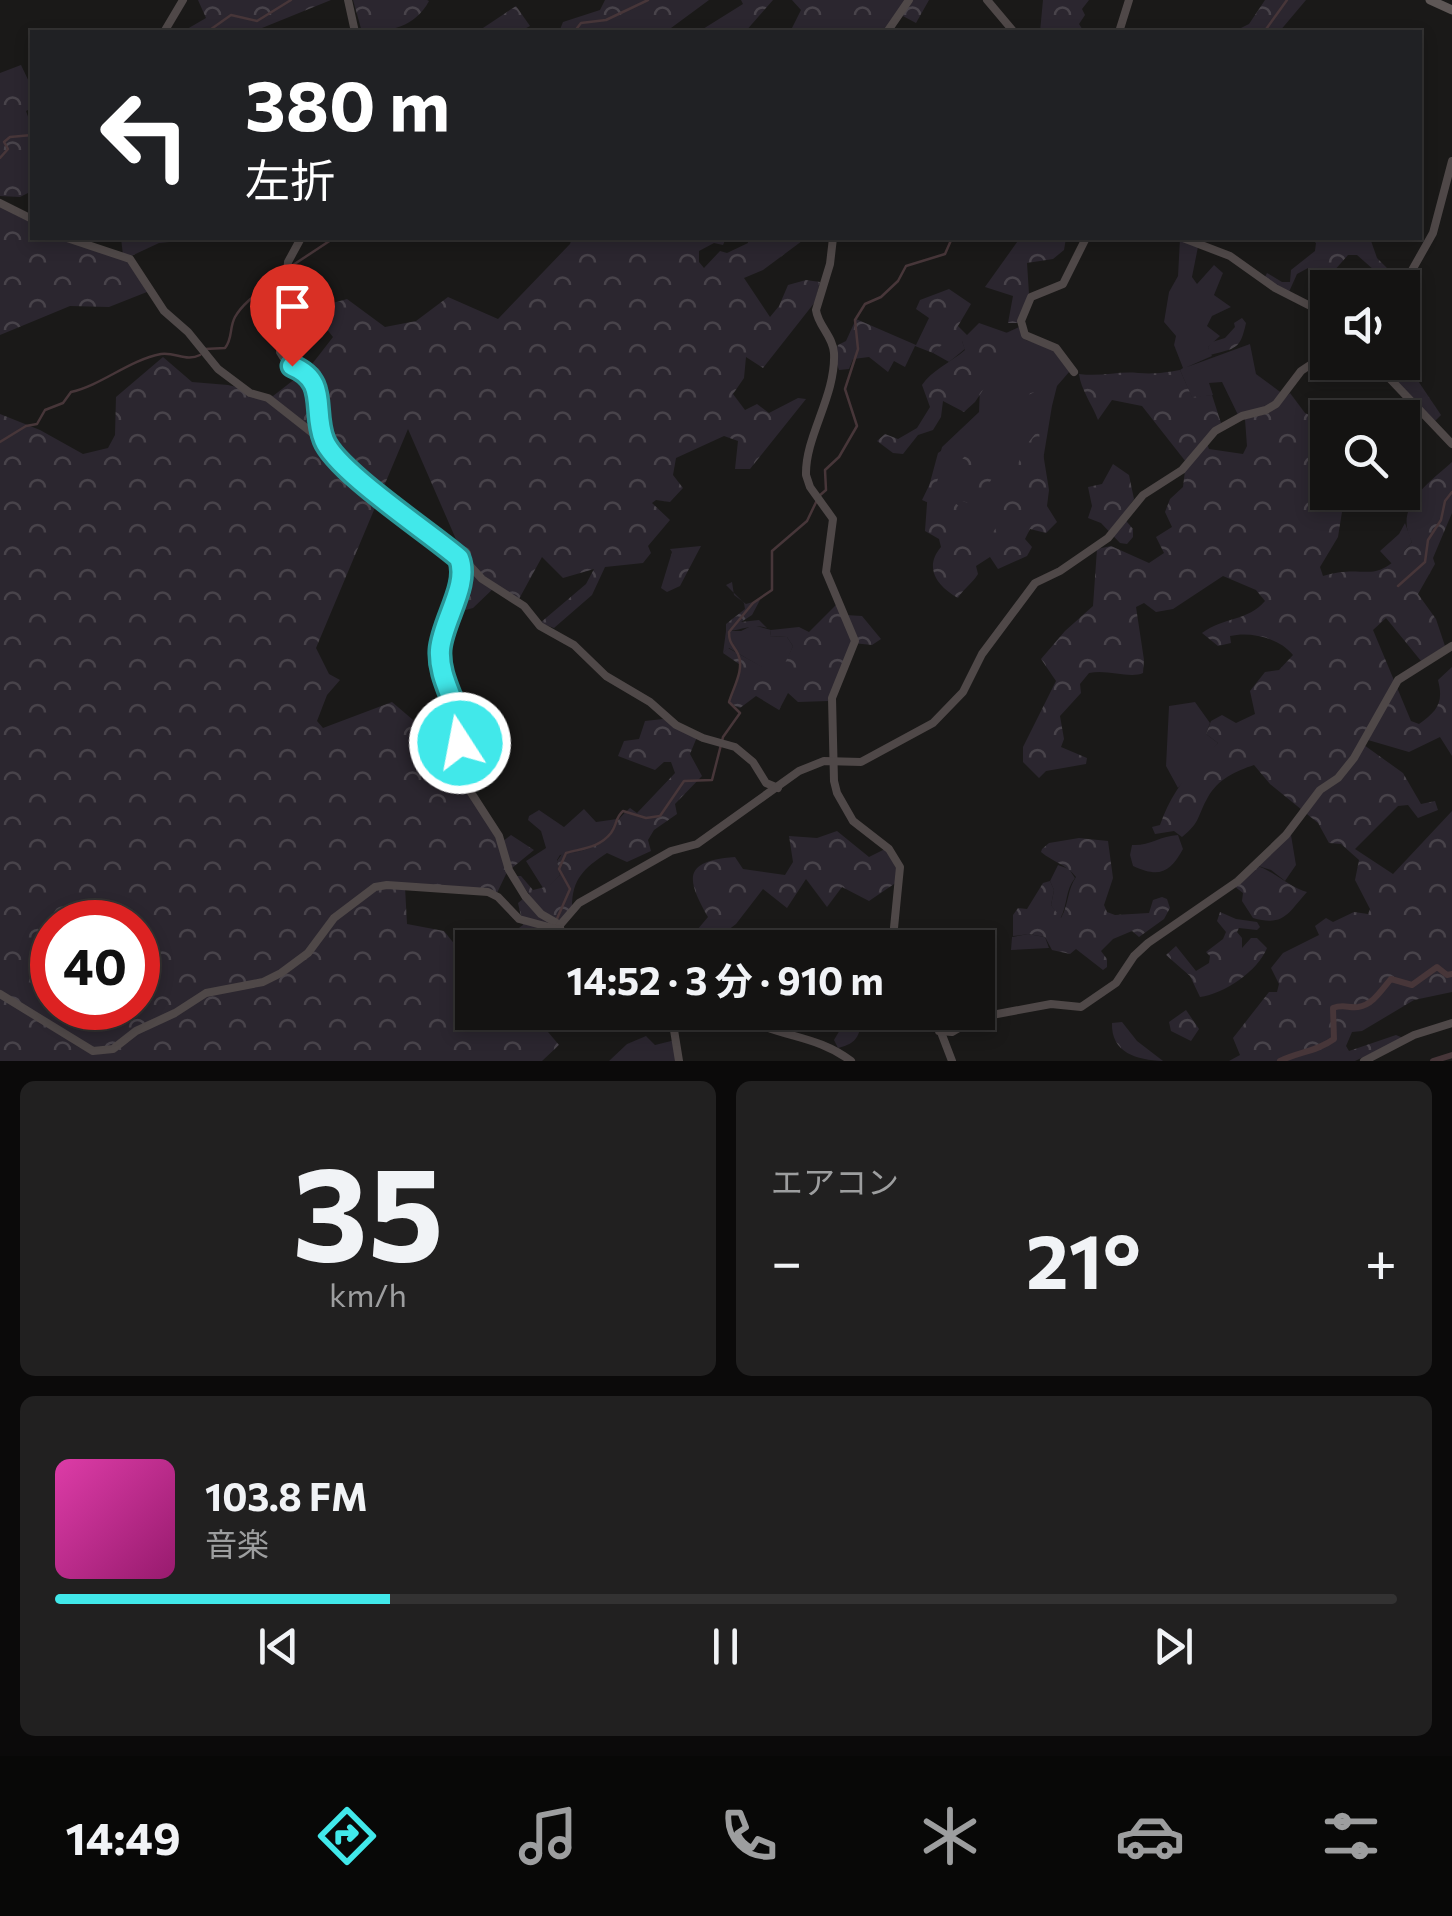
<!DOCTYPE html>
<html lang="ja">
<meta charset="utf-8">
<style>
body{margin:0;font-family:Commissioner,"Noto Sans JP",sans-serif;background:#212020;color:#f1f3f6;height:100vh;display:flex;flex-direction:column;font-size:38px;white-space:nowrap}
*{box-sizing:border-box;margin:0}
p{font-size:32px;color:#9d9e9f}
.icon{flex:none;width:55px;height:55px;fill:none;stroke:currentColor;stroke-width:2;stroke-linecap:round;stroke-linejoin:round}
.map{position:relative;height:1061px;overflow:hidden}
.drawer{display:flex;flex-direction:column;gap:20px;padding:20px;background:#0b0a0a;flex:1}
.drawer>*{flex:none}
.guide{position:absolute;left:30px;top:30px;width:1392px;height:210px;border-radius:0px;box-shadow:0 5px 15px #0003,0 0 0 2px #333232;background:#202124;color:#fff;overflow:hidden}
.fabs{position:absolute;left:1310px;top:270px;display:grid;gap:20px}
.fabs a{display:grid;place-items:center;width:110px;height:110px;border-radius:0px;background:#141312;box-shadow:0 5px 15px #0003,0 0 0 2px #333232;font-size:50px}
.speed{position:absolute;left:30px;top:900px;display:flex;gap:20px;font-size:50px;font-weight:700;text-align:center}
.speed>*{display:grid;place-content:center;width:130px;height:130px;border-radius:50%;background:#141312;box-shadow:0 5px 15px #0003,0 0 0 2px #333232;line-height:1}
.speed .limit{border:15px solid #d22;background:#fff;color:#111}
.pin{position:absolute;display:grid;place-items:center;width:85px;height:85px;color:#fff;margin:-102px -42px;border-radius:50% 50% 50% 0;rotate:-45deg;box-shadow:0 0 10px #0007}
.pin .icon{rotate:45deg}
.me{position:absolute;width:110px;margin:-55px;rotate:349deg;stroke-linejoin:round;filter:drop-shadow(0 0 8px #0008)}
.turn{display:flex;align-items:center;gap:35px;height:210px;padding:0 50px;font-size:45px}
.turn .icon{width:130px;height:130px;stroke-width:2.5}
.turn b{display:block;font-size:70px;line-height:85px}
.big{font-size:75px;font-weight:700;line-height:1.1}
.drawer .tile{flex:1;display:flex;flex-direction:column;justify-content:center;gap:15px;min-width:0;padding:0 35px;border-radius:15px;background:#212020}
.drawer .dial{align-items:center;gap:0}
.dial b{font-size:130px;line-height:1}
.song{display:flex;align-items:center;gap:30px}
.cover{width:120px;height:120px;border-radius:15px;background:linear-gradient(135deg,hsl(320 70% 55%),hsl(320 70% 35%))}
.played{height:10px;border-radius:5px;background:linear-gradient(90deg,#41e8ea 25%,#333232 25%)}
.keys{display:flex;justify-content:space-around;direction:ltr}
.heat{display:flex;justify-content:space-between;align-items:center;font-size:55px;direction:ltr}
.drawer .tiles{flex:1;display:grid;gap:20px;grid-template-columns:1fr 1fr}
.tile:last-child{grid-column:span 2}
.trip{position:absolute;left:455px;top:930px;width:540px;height:100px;border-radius:0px;background:#141312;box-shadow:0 5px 15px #0003,0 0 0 2px #333232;font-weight:700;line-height:100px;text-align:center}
.menu{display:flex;height:160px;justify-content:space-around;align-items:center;background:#080807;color:#9d9e9f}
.menu .icon{width:70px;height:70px}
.menu .active{color:#41e8ea}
.menu b{font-size:45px;color:#f1f3f6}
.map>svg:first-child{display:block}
.grass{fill:#2b262f}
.forest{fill:url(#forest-crowns);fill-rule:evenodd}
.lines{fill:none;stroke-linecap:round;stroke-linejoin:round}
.stream{stroke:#473639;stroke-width:2.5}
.river{stroke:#473639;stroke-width:6}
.secondary{stroke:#4f4848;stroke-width:8}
.primary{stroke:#5e5756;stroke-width:9}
.route-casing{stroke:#2a9798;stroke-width:25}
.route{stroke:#41e8ea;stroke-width:18}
</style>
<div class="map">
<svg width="1452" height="1061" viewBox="0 0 1452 1061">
<defs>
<pattern id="forest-crowns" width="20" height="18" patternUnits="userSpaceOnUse" patternTransform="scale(2.5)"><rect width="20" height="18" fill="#2b262f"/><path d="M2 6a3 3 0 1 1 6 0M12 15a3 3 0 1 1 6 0" fill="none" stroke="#48434a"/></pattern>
</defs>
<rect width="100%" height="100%" fill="#1a1918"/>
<g class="grass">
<path d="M1180,238l18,9 -6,30 5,7 17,-19 9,8 -9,22 17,12 -19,9 -5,10 13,10 -12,11 4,9 -25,11 63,-23 6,30 27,20 -16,14 -29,7 -16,-33 -13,1 4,12 -21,3 -12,-28 3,-2 -9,-23 2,-9 -12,-14 5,-30 9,-16z"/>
<path d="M1019,327l7,13 28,9 16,22 -13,15 -5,20 -18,109 -54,44 -31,-15 -9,-36 -18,-8 13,-27 7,-26 37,-35 1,-27 15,-47z"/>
<path d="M945,341h17l3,8 -16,13 -16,-9z"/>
<path d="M1405,523l7,19 -19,23 -13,-14 19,-17z"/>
<path d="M753,625l18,5 -1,6 17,1 6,9 -13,32 -51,-30 -6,5 3,-22h15z"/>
<path d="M1195,702l15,21 -4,11 12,9 -40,45 -12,-22 3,-60z"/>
<path d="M584,809l12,13 21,-3c-13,26 -28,33 -57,36l-3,5 3,15 -11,12 -6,1 -17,-27 20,-13 -5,-17 -13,-11 1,-4 10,-6 25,17z"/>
<path d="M1178,835l5,14c-13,24 -24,29 -50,17l-3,-11 2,-10c17,1 28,-9 46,-10z"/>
<path d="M1291,835l5,30 -11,16 -14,-11 -16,-5z"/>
<path d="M1058,865l11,4 6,9c-10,12 -7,27 -15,41l-9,-14 3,-15 -4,-9z"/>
<path d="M1028,934l17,3 4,11 -38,2 1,-13z"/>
<path d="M646,1036l9,9 20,-5 4,21h-70l18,-17z"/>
</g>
<g class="forest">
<path d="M198,0h133l-79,32h-70l24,-14z"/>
<path d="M353,0h74l2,1c-14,26 -39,31 -67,31z"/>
<path d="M605,0h104l-38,28 -14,4h-98l4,-10 37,-12z"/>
<path d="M741,0h32l-28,32h-38l-4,-3 40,-25z"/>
<path d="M792,0h137l-13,23 -15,-8 -14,17h-97l11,-22z"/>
<path d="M1043,0h46l-7,9 3,6 -6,9 5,8h-44z"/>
<path d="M1265,0h41l-27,32h-46l16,-8z"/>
<path d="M516,6l14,20 -11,6h-42z"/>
<path d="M21,65l11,23v20l-6,3 6,17v63l-12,6 -20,-1v-123z"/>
<path d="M0,205l32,15v18h35l56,17 -2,-17h89l-51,5 -30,14 23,33 -43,17 -39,-1 -70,29z"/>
<path d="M572,238h154l-3,7 -9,-2 -15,8v11l5,6 16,-17 7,2 21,-10 -1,-5h59l-43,32 -19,8 26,39 9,-11 9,-21 18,-5 14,2 -5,20 -52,66 -17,-11 -2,21 -11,16 12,16 12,-6 12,9 29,-15 8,1 -56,70h-15l3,-28 -14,-5 -48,22 -3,17 10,13 -13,14 -14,-2 -4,3 18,17 -22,26 3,7 -8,10 -38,4 -13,28 -38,33 -14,-5 46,-39 8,-15 -31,9 -21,-21 -23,42 -22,-14 -24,23 -19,5 10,-28 1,-25 -57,-131 -92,219 13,26 11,6 -13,15 -10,26 6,7 69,-26 27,23 39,-14 -1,56 45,75 9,-7 23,15 -27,22 -10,21 -92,-6 2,37 37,7 16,20 12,-1v62l60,1 27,32 -17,16h-542v-647l40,16 43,24 25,-6 7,-13 1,-38 47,-40 29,25 36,3 45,11 36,-28 24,-31 -22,-28 36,-10 38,28 31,-6 32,-24 50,22 72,-75zM52,922h86v86h-86z"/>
<path d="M1020,238h46l-2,12 -11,9 -26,4 2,31 -11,29h-10l5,-27 -28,-9z"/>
<path d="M1310,238h60l7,20 11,11 -6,8 -25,-22h-9l-15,17 -25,-4 -11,6 -9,20 -24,-15 3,-6 15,9h8l1,-12 24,-19 1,-8z"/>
<path d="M949,289l22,15 -13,22 9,9 12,-12 34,12 -24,46 -14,21 -11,10 -21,-11 -2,16 -8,13 -15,5 -15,19 -10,-1 -16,-12 8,-7 13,5 19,-11 13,-21 -8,-22c9,-14 29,-23 43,-35l-3,-9h-16l-13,12 -18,-7 -10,21 -11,-6 -6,11 -19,-15 -16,2 -4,10 -10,1 -5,-14 4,-11 8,-4 10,-22 60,26 13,-27 -13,-9 4,-9z"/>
<path d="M1242,318l4,5c-6,27 -10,25 -36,32l-2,-8 4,-5 13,-4 10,-11 -1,-4z"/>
<path d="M1410,369l31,46 -6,6 -41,-40z"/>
<path d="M1180,370l12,27 20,-2 9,28 -16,16 4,10 34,5 4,-8 -2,-27 24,-6 21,-20 15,20 22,10 -7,20 7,2 1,47 17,1 -7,44 -18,30 3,9c46,-14 50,14 89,-34 -19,-36 16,-58 40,-80v51l-19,45 2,6 -17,30 18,25 9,27 -24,15 -35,-43 -13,12 38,91 8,3c18,-13 25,-21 19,-44l14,-13v89l-12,-19 -31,15 -41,-12 -4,5 39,28 18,31 14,-3 3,9 -20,8 -10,-13 -10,1 -43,43 38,25 59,-63v181l-38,8 -52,31 -10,1 -6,14 3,5 47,-16 7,3 -48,23h-126l11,-6 -7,-17 36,-46h8l2,-8 -8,-16 12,-15 36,-18 -4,-9 11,-8 7,4 21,-10 14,2 2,-5 -15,-29 4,-20 -18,-16 -12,-1 -11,-20 -48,-39 -16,-19c-18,6 -36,14 -46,32 -11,19 -7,25 -26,40l-8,-6 -19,3 -3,-7 8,-2c12,-34 31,-57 58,-82l-12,-9 5,-13 11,-6 14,8 19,-9 -5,-23 15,-19 14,-2 14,-15c-13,-17 -43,-24 -63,-19l1,7 -13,3 -16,-13c22,-16 46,-12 63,-32l-9,-11 -33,-14 -50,33 -17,3 -12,-9 -8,4 8,53 -1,13c-13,6 -35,-4 -54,0l-9,11 1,9 -21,23 4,23 -3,8 26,11 -1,6 -40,7 -7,7 -16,-16v-15l33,-66 -15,-22 24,-28 28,-25 4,-57 14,-3 38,17 15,-10 -8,-16 16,-10 -7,-15 5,-13 13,-12 3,-25 -44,-56 -30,-6 -14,20c-6,-16 -17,-30 -19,-46 23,3 39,-3 59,-1 16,1 26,0 42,-3z"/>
<path d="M1035,392l-35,15 -24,28 -28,17 -16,43 17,3 11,9c-4,19 -9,32 10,42l15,-5 19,-28 -31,-6 7,-5h23l21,-57 15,-19 1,19 -12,2 -9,20 -3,21 27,-38 6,37 -2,16 10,16 -11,11 -16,-4 -5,10 7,8 -5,9 -29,13 -8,-12 -14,9 2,8c-6,10 -14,14 -20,24 -20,-11 -35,-30 -17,-51l-2,-8 -14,-8 3,-41 10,-37 30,-20 26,-27 14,-8z"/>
<path d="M1009,441l5,2 -2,4 -26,41 -13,3 -5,12 -14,-5 8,-4 7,-12 11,-4 1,-10c8,-3 18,-10 18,-20z"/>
<path d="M990,444l4,2 -1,3c-31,16 -21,30 -44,47 2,-26 14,-48 41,-52z"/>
<path d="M1113,464l16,11 5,24 -12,17 11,13v8l-6,7 -7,-1 -19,-20 -13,-5 4,-12 -4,-19 14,-3z"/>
<path d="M701,546l-21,40 -13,6 -6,-4 11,-36 -2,-3z"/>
<path d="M732,582l2,13 12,9 14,-4 -8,15 -11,7 18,-2 8,8c-14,-5 -26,3 -41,3v-7l19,-15 -1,-6 -18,-18z"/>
<path d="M837,604l8,11 17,1 19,23 -9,6 -19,-2 -25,58 -30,1 -10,-9 -9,17 -23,-14 -16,12 -12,-5 12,-30 -1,-9 -16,-11 5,-5 51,28 14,-30 -6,-9 -17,-1 1,-6 28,-3 10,5z"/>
<path d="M663,719l34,18 -7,17 12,22 -27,28 2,10 -23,16 -6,10 3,11 -24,11 -20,-9c-23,15 -35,26 -35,54 -27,31 -37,40 -80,41l31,-23 -5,-22 11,-9 -13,-18h5l12,14 16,-4 11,-11 -3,-14 5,-7c44,-3 40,-21 68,-46l7,5 38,-40 -4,-11h-7l-9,8 -37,-14 6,-15 15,-2 6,-18z"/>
<path d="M837,831l32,26 16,-8 11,12 1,21 -28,19 -27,-14 -15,20 -21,-28 -19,29 -24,-19 -27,35 -30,23 -24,1 26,-31c-23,-40 -24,-56 27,-60l8,12 42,6 8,-13 -4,-26 28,2z"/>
<path d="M1079,838l29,3 5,37 -9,27 3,7 8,3 34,-2 4,-13 9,-3 5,2 3,9 -6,11 -25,18 -7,-6 -19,8 -12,12 6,8v8l-4,3 -27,-21 -6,5 -18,-4 -7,-13 -16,-3 -16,2v-21l5,-7 9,1 16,-26 7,-2 4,9 -3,15 10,13c8,-14 6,-28 15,-41 -10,-13 -23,-15 -35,-25l1,-3 7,-6z"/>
<path d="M1255,865c21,7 35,23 52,27 -19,21 -23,35 -54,26l-11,-17 1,-8 -9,-7z"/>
<path d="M1220,912l16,7 21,3 3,5 -3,3 -18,-2 -2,4 5,6v10l9,-10h6l10,10c-9,23 -43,46 -67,49l-10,-21 -24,-21 10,-9 20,25 13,-8 1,-7 -4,-4 17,-13 3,-7 -9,-11z"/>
<path d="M1186,1010l13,19 -8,12 -20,-10 -2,-9z"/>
<path d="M850,1013v-1l70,1 -23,16c-14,-8 -21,-15 -36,-4 -3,15 -8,19 -23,23l-4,-8z"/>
<path d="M1122,1022l15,19 26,20c-26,-1 -52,-8 -51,-38z"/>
</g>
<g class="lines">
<g class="stream">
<path d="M207,32l24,-17 26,6 34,-21"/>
<path d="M574,32l7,-9 25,-3 42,-20"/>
<path d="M1264,32l23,-32"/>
<path d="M0,158l8,-9 -4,-7 6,-5 22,-2"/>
<path d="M290,267l44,-29"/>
<path d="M205,349l20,-1c8,-10 4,-20 10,-31 10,-18 34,-31 49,-45"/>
<path d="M0,442l26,-16 11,-2 8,-14 18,-7 8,-11c31,-7 58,-32 90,-38 15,-2 25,8 39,1"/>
<path d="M1398,586l27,-24 3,-22 13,-20 4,-19 7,-9"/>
<path d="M556,921l14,-32 -11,-20 7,-16c17,-5 33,-5 45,-20 6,-8 4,-15 12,-22l23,7 14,-2 24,-35 28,-1 11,-43 17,-24 -11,-11c4,-14 16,-33 9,-48 -5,-10 -9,-10 -9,-22l24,-29 19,-13v-39l35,-30 12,-25 7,-6 -1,-20 14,-13 18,-31 -12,-37 13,-40 -3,-29 10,-16 16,-7 17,-16 8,-15 39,-12 7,-16"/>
<path d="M515,945l5,-7 28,-7"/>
</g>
<g class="river">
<path d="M1280,1061c18,-9 36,-9 54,-22l-1,-31c10,-4 15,0 25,-1 15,-2 24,-18 33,-28l21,6 25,-18 10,8 5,-1"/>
<path d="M1433,1061l19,-6"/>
</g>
<g class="secondary">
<path d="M348,0l7,32"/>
<path d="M987,0l27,32"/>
<path d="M164,32l19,-32"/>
<path d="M887,32l22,-32"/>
<path d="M1119,32l10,-32"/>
<path d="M0,203l32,16"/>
<path d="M67,238l63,21 34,52 24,21 30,37 32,24 18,5 56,44 48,49 87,67 2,-2 21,23 42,27 16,20 34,19 32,31 44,26 26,23 27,13 32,9 18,15 13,21 12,5"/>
<path d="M301,238l-13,24 -8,90c7,15 21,13 31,25 11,15 10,47 13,65"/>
<path d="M833,238l-3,26 -14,46c2,16 17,26 18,43 2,43 -29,83 -28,122l4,12 23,32 -7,53 29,69 -23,57 2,83 3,12 16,28 36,28 11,18 -8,81"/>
<path d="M1183,238l47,18 45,32 53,27"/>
<path d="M1402,288l31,-55 19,-72"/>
<path d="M1374,362l78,82"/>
<path d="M1074,372l-18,-24 -31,-13 -4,-14 10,-24 32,-13 23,-46"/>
<path d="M459,558l3,19 -18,46 -4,39 1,12 19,49 -1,51 40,62 10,34 16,26 16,18 19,11v5"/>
<path d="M560,925l19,-22 92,-52 26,-7 102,-73 25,-10 37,1 72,-39 30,-31 19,-38 53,-71 25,-12 48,-33 35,-43 39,-25 33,-39 27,-15 24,-6 10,-6 25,-33 27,-18"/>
<path d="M0,994l93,57 20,-2 23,-18 39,-18 31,-20 57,-11 18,-9 27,-20 26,-35 41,-31 12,-2 101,7 10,5 21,22 41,11 35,18"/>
<path d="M739,1012c35,27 74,20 112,49"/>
<path d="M928,1012l11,15 13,34"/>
<path d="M666,1016l8,14 5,31"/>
<path d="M939,1031l13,1 24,-14 75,-14 30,3 35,-24 18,-27 14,-13 90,-62 48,-46 34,-45 18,-12 16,-20 44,-78 54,-34"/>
<path d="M1364,1061l50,-26 38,-12"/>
</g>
<path class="primary" d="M1430,0l22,10"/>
</g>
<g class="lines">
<g class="route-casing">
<path id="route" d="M292,366c37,15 20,44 32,74 12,31 105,92 135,118 11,27 -17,63 -19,92 -2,34 24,59 20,93"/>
</g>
<use href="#route" class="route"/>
</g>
</svg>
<div class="fabs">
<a><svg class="icon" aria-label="sound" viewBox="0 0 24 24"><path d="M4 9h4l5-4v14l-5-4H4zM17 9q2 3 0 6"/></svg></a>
<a><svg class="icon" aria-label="search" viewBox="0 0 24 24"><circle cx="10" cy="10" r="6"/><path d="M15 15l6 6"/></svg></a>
</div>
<div class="speed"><div class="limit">40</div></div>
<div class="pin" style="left:292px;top:366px;background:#d93025"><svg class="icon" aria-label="arrive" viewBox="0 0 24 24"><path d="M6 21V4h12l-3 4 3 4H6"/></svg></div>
<svg class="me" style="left:460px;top:743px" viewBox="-20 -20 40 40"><circle r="17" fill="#41e8ea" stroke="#fff" stroke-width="3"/><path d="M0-11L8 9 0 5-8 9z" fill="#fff"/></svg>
<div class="trip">14:52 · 3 分 · 910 m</div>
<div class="guide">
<div class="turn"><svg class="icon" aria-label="left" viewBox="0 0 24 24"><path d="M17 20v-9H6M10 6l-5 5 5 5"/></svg><div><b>380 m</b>左折</div></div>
</div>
</div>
<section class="drawer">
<div class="tiles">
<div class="tile dial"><b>35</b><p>km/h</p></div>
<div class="tile"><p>エアコン</p>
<div class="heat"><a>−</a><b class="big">21°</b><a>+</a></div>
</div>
<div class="tile">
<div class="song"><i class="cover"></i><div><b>103.8 FM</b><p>音楽</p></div></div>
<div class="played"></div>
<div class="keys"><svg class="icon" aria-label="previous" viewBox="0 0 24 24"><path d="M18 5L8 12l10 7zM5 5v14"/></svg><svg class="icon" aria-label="pause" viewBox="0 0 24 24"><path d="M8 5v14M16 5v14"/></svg><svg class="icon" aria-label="next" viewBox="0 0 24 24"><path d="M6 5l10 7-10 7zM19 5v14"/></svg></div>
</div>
</div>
</section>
<nav class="menu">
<b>14:49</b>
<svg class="icon active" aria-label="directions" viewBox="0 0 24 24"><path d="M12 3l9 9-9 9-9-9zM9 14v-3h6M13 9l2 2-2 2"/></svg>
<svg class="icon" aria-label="music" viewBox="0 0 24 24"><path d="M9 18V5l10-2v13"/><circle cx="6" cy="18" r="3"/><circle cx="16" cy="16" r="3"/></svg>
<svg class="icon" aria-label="phone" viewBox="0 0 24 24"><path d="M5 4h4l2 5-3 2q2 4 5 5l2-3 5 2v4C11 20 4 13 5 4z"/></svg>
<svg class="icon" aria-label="climate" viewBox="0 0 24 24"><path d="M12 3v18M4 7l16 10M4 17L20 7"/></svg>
<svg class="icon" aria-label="car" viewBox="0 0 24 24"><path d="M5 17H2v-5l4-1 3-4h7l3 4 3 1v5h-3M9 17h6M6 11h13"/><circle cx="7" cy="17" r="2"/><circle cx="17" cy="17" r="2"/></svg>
<svg class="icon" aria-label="filters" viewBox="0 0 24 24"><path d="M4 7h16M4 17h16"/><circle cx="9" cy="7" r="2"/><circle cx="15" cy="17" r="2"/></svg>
</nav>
